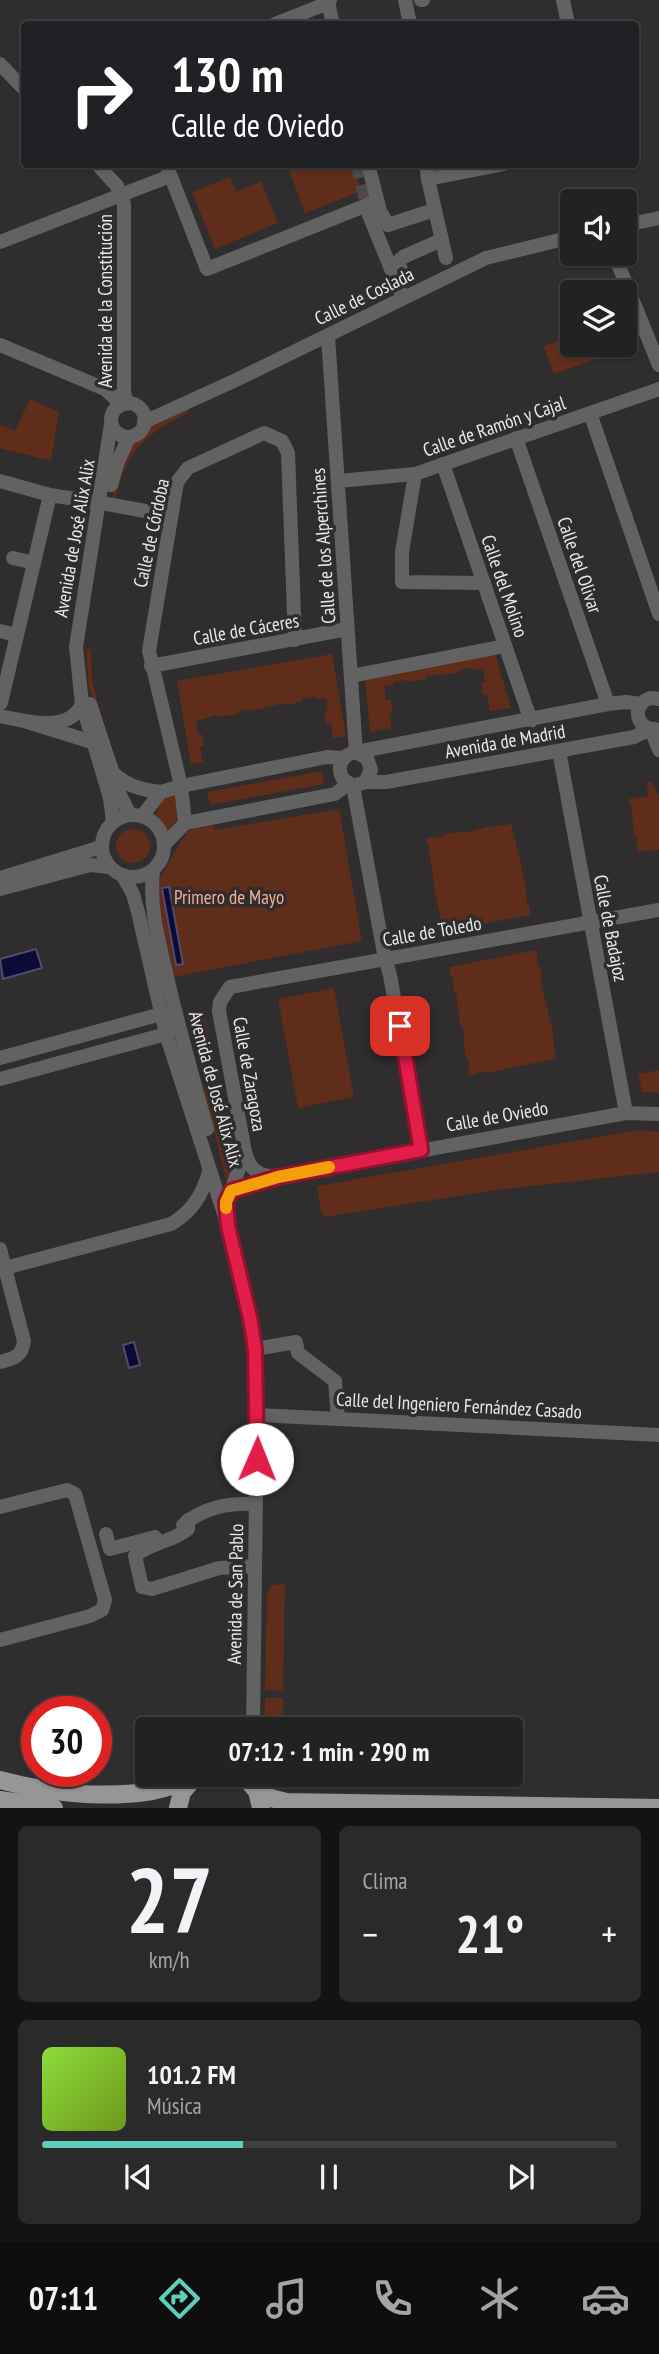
<!DOCTYPE html>
<html lang="es">
<meta charset="utf-8">
<style>
body{margin:0;font-family:"PT Sans Narrow",sans-serif;background:#2b2a2a;color:#f1f3f6;height:100vh;display:flex;flex-direction:column;font-size:26px;white-space:nowrap}
*{box-sizing:border-box;margin:0}
p{font-size:23px;color:#a3a4a5}
.icon{flex:none;width:38px;height:38px;fill:none;stroke:currentColor;stroke-width:2;stroke-linecap:round;stroke-linejoin:round}
.map{position:relative;height:1808px;overflow:hidden}
.side{display:flex;flex-direction:column;gap:18px;padding:18px;background:#131313;flex:1}
.side>*{flex:none}
.banner{position:absolute;left:21px;top:21px;width:618px;height:147px;border-radius:7px;box-shadow:0 2px 5px #0004,0 0 0 2px #403f40;background:#202124;color:#fff;overflow:hidden}
.buttons{position:absolute;left:560px;top:189px;display:grid;gap:14px}
.buttons a{display:grid;place-items:center;width:77px;height:77px;border-radius:7px;background:#232222;box-shadow:0 2px 5px #0004,0 0 0 2px #403f40;font-size:35px}
.speed{position:absolute;left:21px;top:1696px;display:flex;gap:14px;font-size:35px;font-weight:700;text-align:center}
.speed>*{display:grid;place-content:center;width:91px;height:91px;border-radius:50%;background:#232222;box-shadow:0 2px 5px #0004,0 0 0 2px #403f40;line-height:1}
.speed .limit{border:10px solid #d22;background:#fff;color:#111}
.pin{position:absolute;display:grid;place-items:center;width:60px;height:60px;color:#fff;margin:-30px;border-radius:14px;box-shadow:0 4px 10px #0006}
.me{position:absolute;width:77px;margin:-38px;rotate:1deg;stroke-linejoin:round;filter:drop-shadow(0 0 5px #0008)}
.turn{display:flex;align-items:center;gap:24px;height:147px;padding:0 35px;font-size:32px}
.turn .icon{width:91px;height:91px;stroke-width:2.5}
.turn b{display:block;font-size:49px;line-height:60px}
.big{font-size:52px;font-weight:700;line-height:1.1}
.side .card{flex:1;display:flex;flex-direction:column;justify-content:center;gap:10px;min-width:0;padding:0 24px;border-radius:10px;background:#2b2a2a}
.side .dial{align-items:center;gap:0}
.dial b{font-size:91px;line-height:1}
.song{display:flex;align-items:center;gap:21px}
.cover{width:84px;height:84px;border-radius:10px;background:linear-gradient(135deg,hsl(90 70% 55%),hsl(80 70% 35%))}
.played{height:7px;border-radius:4px;background:linear-gradient(90deg,#5bcebc 35%,#403f40 35%)}
.keys{display:flex;justify-content:space-around;direction:ltr}
.heat{display:flex;justify-content:space-between;align-items:center;font-size:38px;direction:ltr}
.side .tiles{flex:1;display:grid;gap:18px;grid-template-columns:1fr 1fr}
.card:last-child{grid-column:span 2}
.trip{position:absolute;left:135px;top:1717px;width:388px;height:70px;border-radius:7px;background:#232222;box-shadow:0 2px 5px #0004,0 0 0 2px #403f40;font-weight:700;line-height:70px;text-align:center}
.menu{display:flex;height:112px;justify-content:space-around;align-items:center;background:#0e0e0e;color:#a3a4a5}
.menu .icon{width:49px;height:49px}
.menu .current{color:#5bcebc}
.menu b{font-size:32px;color:#f1f3f6}
.map>svg:first-child{display:block}
.green{fill:#5f2d1a}
.water{fill:#0c0b38;stroke:#4e4d6d;stroke-width:2}
.lines{fill:none;stroke-linecap:round;stroke-linejoin:round}
.minor-tunnel{stroke:#4b494a;stroke-width:14;stroke-dasharray:14 7;stroke-linecap:butt}
.minor{stroke:#636262;stroke-width:14}
.major{stroke:#989595;stroke-width:18}
.route-casing{stroke:#92132f;stroke-width:18}
.route{stroke:#e11d48;stroke-width:12}
.slow{stroke:#f59e0b;stroke-width:12}
.labels{text-anchor:middle;dominant-baseline:central;stroke-width:7;stroke-linejoin:round;paint-order:stroke}
.street-label{font-size:19px;fill:#e9e8e9;stroke:#2f2d2e}
.park-label{font-size:19px;fill:#f5ae93;stroke:#2f2d2e}
</style>
<div class="map">
<svg width="659" height="1808" viewBox="0 0 659 1808">
<rect width="100%" height="100%" fill="#2f2d2e"/>
<g class="green">
<path d="M287,165h66l9,26 -57,22z"/>
<path d="M230,177l6,15 25,-11 17,42 -63,26 -23,-57z"/>
<path d="M572,336v9h33l4,9 -55,20 -11,-28z"/>
<path d="M30,399l29,13 -8,49 -51,-13v-23l15,6z"/>
<path d="M187,409l2,3c-41,21 -64,38 -73,86l-3,-1 1,-11 17,-40 11,-8 9,-12z"/>
<path d="M91,648l1,33 13,48 -16,-41 -3,-37z"/>
<path d="M332,654l14,82 -13,2 -2,-15h-5l-2,-11 4,-1 -2,-13 -10,1 -1,-2 -13,2v3l-18,3 -1,-2 -32,8 -1,-2 -12,2v3l-20,3 -1,-2 -21,6 2,14 4,-1 2,12 -4,1 3,15 -12,2 -14,-83z"/>
<path d="M495,654l16,54 -21,3 -3,-17 -4,1 -2,-12 4,-1 -2,-13 -10,1 -1,-2 -13,2v3l-33,3v3l-19,3v-2l-13,2 -1,3 -9,1 2,14h5l2,11 -4,2 3,15 -22,4 -5,-54z"/>
<path d="M322,771l2,13 -114,21 -3,-13z"/>
<path d="M651,781l8,15v54l-17,1 -4,3 -1,-18h-3l-3,-32 -3,-5 20,-3 -1,-14z"/>
<path d="M170,795h7l2,20 -9,15h-3l-12,-15 6,-13z"/>
<path d="M339,809l23,132 -189,36 -17,-86 2,-10 31,-53 23,-7 2,9z"/>
<path d="M513,822l-1,5 13,55 2,23h2l2,10 -87,16 -8,-33 -8,-55 -3,-5 18,-1v-2l20,-4 1,2 22,-6 22,-2z"/>
<circle cx="133" cy="846" r="17"/>
<path d="M537,950l1,17h3l1,10 -2,1 13,55 2,23 3,4 -4,-1 -67,14 -1,-2 -17,5 -1,-18h-2l-3,-19 2,-1 -3,-13h-2l-4,-32h-2l-1,-16h-2l-2,-10z"/>
<path d="M334,988l20,109 -56,11 -20,-109z"/>
<path d="M205,1018l28,148 -6,16 -22,-87 -2,-46 -6,-20z"/>
<path d="M659,1070v23l-17,-1 -4,-18z"/>
<path d="M639,1130l20,2v40l-163,18 -171,27 -4,-5 -4,-26z"/>
<path d="M285,1584l-2,107 -18,-1 2,-98 5,-7z"/>
<path d="M265,1698h18v31h-19z"/>
<path d="M361,1775l-3,3v7h-68l-1,-10z"/>
</g>
<g class="water">
<path d="M169,887l14,77 -7,1 -14,-77z"/>
<path d="M36,949l6,19 -39,11 -3,-20z"/>
<path d="M134,1342l6,23 -11,3 -6,-23z"/>
</g>
<g class="lines">
<path class="minor-tunnel" d="M358,164l11,51"/>
<g class="minor">
<path d="M405,0l5,24"/>
<path d="M421,0h2"/>
<path d="M563,0l5,24"/>
<path d="M328,3l5,21"/>
<path d="M275,24l53,-21 2,-3"/>
<path d="M0,64l24,25"/>
<path d="M97,164l20,22 7,18v185l2,15"/>
<path d="M166,164l41,105 170,-68"/>
<path d="M368,164l12,47 8,14 46,-15"/>
<path d="M426,164l2,15 76,-15"/>
<path d="M428,179l18,79"/>
<path d="M369,215l34,83"/>
<path d="M625,225l34,-7"/>
<path d="M0,242l170,-66"/>
<path d="M614,254l45,111"/>
<path d="M405,280l-7,-18 5,-5 34,-15"/>
<path d="M328,336l28,417"/>
<path d="M0,345l105,44 10,9 5,8"/>
<circle cx="128" cy="420" r="17"/>
<path d="M590,413l69,201"/>
<path d="M144,422l92,-42 250,-122 86,-21"/>
<path d="M111,424l-35,223 6,57 28,94 3,24"/>
<path d="M516,438l92,266"/>
<path d="M443,464l88,257"/>
<path d="M415,474l-13,78v30l82,1"/>
<path d="M0,481l50,14 50,8"/>
<path d="M338,481l77,-7 244,-85"/>
<path d="M111,485l7,-24 11,-24"/>
<path d="M107,504l55,10"/>
<path d="M13,558l21,5"/>
<path d="M0,631l16,4"/>
<path d="M151,666l196,-37"/>
<path d="M351,676l154,-30"/>
<path d="M1,703l49,-208"/>
<path d="M90,704l30,91 10,20"/>
<path d="M0,716c25,5 69,18 82,-12"/>
<path d="M24,721l68,21 6,5"/>
<path d="M655,729c-12,0 -18,-8 -17,-19 4,-10 11,-14 21,-11"/>
<path d="M651,730l8,20"/>
<path d="M559,751l67,362"/>
<path d="M357,753l10,5 4,12 -6,12 -12,4 -10,-7c-6,-10 -3,-21 8,-26l257,-49 18,-2 14,2"/>
<path d="M113,773c14,13 29,17 48,19"/>
<path d="M365,782h21l248,-45 16,-8"/>
<path d="M353,786l32,173 5,16 31,175"/>
<circle cx="133" cy="846" r="31"/>
<path d="M142,816l19,-24 20,-6 146,-29 16,1"/>
<path d="M185,823l-4,-37 -32,-135 28,-169 11,-14 76,-35 18,8 6,12 7,187"/>
<path d="M165,844l20,-21 150,-29 13,-10"/>
<path d="M153,871c-4,37 6,71 14,106 12,51 26,102 40,152"/>
<path d="M123,876l10,18 5,18 28,122 62,192 22,92 5,31 2,66 -4,314"/>
<path d="M0,878l101,-31"/>
<path d="M0,889l90,-24 19,2"/>
<path d="M0,1058l161,-44 8,3"/>
<path d="M0,1079l166,-45 6,-7"/>
<path d="M278,1177c-19,-1 -28,-6 -33,-25l-26,-141 1,-9 10,-15 429,-77"/>
<path d="M231,1191l14,-39"/>
<path d="M226,1202l5,-11 47,-14 348,-64 33,1"/>
<path d="M0,1249l24,92c-2,16 -11,18 -24,21"/>
<path d="M5,1268l166,-44c22,-13 31,-29 38,-52"/>
<path d="M255,1349l41,-7 2,11 37,28 3,38"/>
<path d="M257,1415l402,20"/>
<path d="M0,1507l67,-17 8,4 30,106 -3,10 -12,6 -90,24"/>
<path d="M188,1520v9c-16,13 -39,14 -53,27l7,31 10,2 67,-21 36,-2"/>
<path d="M183,1525c21,-18 46,-22 73,-21"/>
<path d="M106,1534l4,15 45,-12"/>
</g>
<g class="major">
<path d="M242,1774l15,17 4,17"/>
<path d="M0,1780c48,13 103,19 152,11 13,-2 25,-7 37,-11"/>
<path d="M257,1791l14,7 15,4 373,6"/>
<path d="M0,1800l54,8"/>
<path d="M178,1808l4,-16 13,-15"/>
</g>
</g>
<g class="lines">
<g class="route-casing">
<path id="route" d="M257,1459l-2,-110 -5,-31 -22,-92 -2,-24 5,-11 47,-14 143,-27 -21,-124"/>
</g>
<use href="#route" class="route"/>
<path class="slow" d="M226,1208v-6l5,-11 47,-14 51,-10"/>
</g>
<g class="labels">
<g class="street-label">
<text transform="translate(364 296) rotate(-26)">Calle de Coslada</text>
<text transform="translate(105 301) rotate(-90)">Avenida de la Constitución</text>
<text transform="translate(494 426) rotate(-19)">Calle de Ramón y Cajal</text>
<text transform="translate(151 533) rotate(-78)">Calle de Córdoba</text>
<text transform="translate(74 538) rotate(-80)">Avenida de José Alix Alix</text>
<text transform="translate(323 546) rotate(-94)">Calle de los Alperchines</text>
<text transform="translate(580 565) rotate(71)">Calle del Olivar</text>
<text transform="translate(505 586) rotate(71)">Calle del Molino</text>
<text transform="translate(246 629) rotate(-10)">Calle de Cáceres</text>
<text transform="translate(505 741) rotate(-10)">Avenida de Madrid</text>
<text transform="translate(611 928) rotate(79)">Calle de Badajoz</text>
<text transform="translate(432 931) rotate(-10)">Calle de Toledo</text>
<text transform="translate(250 1074) rotate(80)">Calle de Zaragoza</text>
<text transform="translate(216 1089) rotate(75)">Avenida de José Alix Alix</text>
<text transform="translate(497 1116) rotate(-10)">Calle de Oviedo</text>
<text transform="translate(459 1405) rotate(3)">Calle del Ingeniero Fernández Casado</text>
<text transform="translate(235 1594) rotate(-89)">Avenida de San Pablo</text>
</g>
<g class="park-label">
<text x="229" y="897">Primero de Mayo</text>
</g>
</g>
</svg>
<div class="buttons">
<a><svg class="icon" aria-label="sound" viewBox="0 0 24 24"><path d="M4 9h4l5-4v14l-5-4H4zM17 9q2 3 0 6"/></svg></a>
<a><svg class="icon" aria-label="layers" viewBox="0 0 24 24"><path d="M12 4l9 5-9 5-9-5zM3 14l9 5 9-5"/></svg></a>
</div>
<div class="speed"><div class="limit">30</div></div>
<div class="pin" style="left:400px;top:1026px;background:#d93025"><svg class="icon" aria-label="arrive" viewBox="0 0 24 24"><path d="M6 21V4h12l-3 4 3 4H6"/></svg></div>
<svg class="me" style="left:257px;top:1459px" viewBox="-20 -20 40 40"><circle r="19" fill="#fff"/><path d="M0-13L10 11 0 6-10 11z" fill="#e11d48"/></svg>
<div class="trip">07:12 · 1 min · 290 m</div>
<div class="banner">
<div class="turn"><svg class="icon" aria-label="right" viewBox="0 0 24 24"><path d="M7 20v-9h11M14 6l5 5-5 5"/></svg><div><b>130 m</b>Calle de Oviedo</div></div>
</div>
</div>
<section class="side">
<div class="tiles">
<div class="card dial"><b>27</b><p>km/h</p></div>
<div class="card"><p>Clima</p>
<div class="heat"><a>−</a><b class="big">21°</b><a>+</a></div>
</div>
<div class="card">
<div class="song"><i class="cover"></i><div><b>101.2 FM</b><p>Música</p></div></div>
<div class="played"></div>
<div class="keys"><svg class="icon" aria-label="previous" viewBox="0 0 24 24"><path d="M18 5L8 12l10 7zM5 5v14"/></svg><svg class="icon" aria-label="pause" viewBox="0 0 24 24"><path d="M8 5v14M16 5v14"/></svg><svg class="icon" aria-label="next" viewBox="0 0 24 24"><path d="M6 5l10 7-10 7zM19 5v14"/></svg></div>
</div>
</div>
</section>
<nav class="menu">
<b>07:11</b>
<svg class="icon current" aria-label="directions" viewBox="0 0 24 24"><path d="M12 3l9 9-9 9-9-9zM9 14v-3h6M13 9l2 2-2 2"/></svg>
<svg class="icon" aria-label="music" viewBox="0 0 24 24"><path d="M9 18V5l10-2v13"/><circle cx="6" cy="18" r="3"/><circle cx="16" cy="16" r="3"/></svg>
<svg class="icon" aria-label="phone" viewBox="0 0 24 24"><path d="M5 4h4l2 5-3 2q2 4 5 5l2-3 5 2v4C11 20 4 13 5 4z"/></svg>
<svg class="icon" aria-label="climate" viewBox="0 0 24 24"><path d="M12 3v18M4 7l16 10M4 17L20 7"/></svg>
<svg class="icon" aria-label="car" viewBox="0 0 24 24"><path d="M5 17H2v-5l4-1 3-4h7l3 4 3 1v5h-3M9 17h6M6 11h13"/><circle cx="7" cy="17" r="2"/><circle cx="17" cy="17" r="2"/></svg>
</nav>
